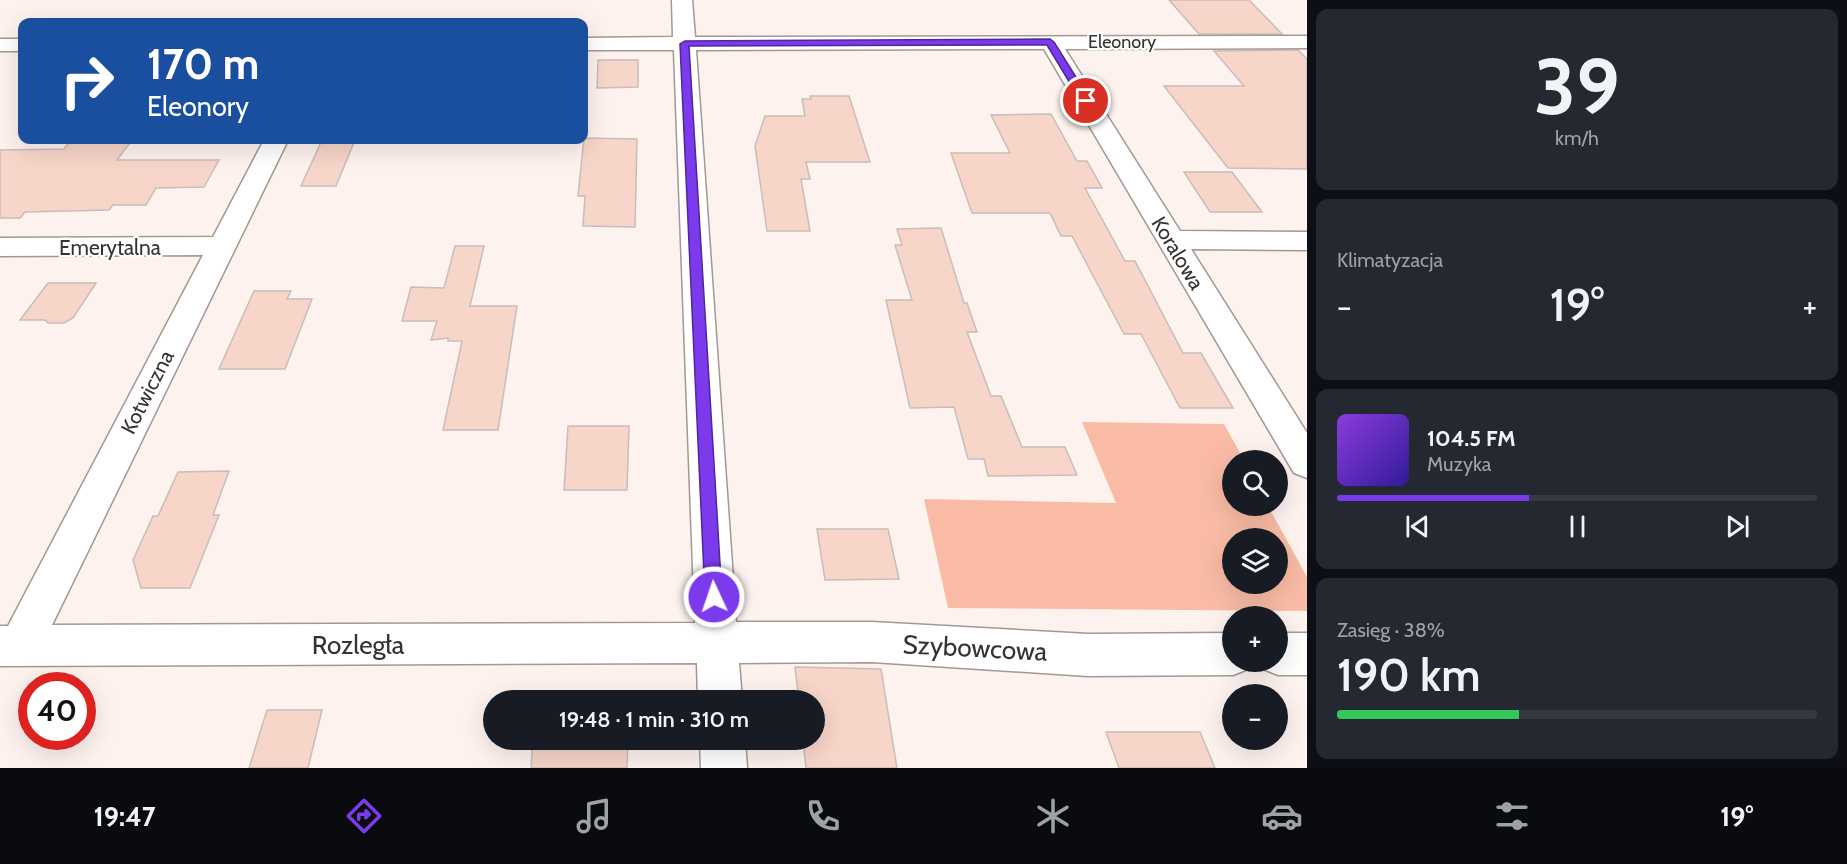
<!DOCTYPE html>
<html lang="pl">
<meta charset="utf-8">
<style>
body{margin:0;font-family:Cabin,sans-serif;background:#242831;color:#f1f3f6;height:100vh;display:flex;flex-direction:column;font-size:22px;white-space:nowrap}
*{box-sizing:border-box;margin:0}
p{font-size:20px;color:#9ea1a6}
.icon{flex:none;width:33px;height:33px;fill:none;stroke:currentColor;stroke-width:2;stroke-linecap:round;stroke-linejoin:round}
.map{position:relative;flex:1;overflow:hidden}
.panel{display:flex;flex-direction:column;gap:9px;padding:9px;background:#0d0f14;width:540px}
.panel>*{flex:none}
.guide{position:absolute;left:18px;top:18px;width:570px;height:126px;border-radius:12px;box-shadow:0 6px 24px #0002;background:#1a4fa0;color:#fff;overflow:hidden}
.tools{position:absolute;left:1222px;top:450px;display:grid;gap:12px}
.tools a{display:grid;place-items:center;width:66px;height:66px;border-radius:50%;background:#171b24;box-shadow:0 6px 24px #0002;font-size:30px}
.speed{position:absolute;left:18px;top:672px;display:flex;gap:12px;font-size:30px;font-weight:700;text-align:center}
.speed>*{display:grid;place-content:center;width:78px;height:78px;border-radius:50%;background:#171b24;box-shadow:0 6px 24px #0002;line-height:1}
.speed .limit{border:9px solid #d22;background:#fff;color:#111}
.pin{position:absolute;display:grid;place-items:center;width:51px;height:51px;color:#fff;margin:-26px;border:3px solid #fff;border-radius:50%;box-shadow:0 2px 6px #0007}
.me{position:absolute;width:66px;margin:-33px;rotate:357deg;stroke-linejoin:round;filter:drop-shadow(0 0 4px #0008)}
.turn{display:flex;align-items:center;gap:21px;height:126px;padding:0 30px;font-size:27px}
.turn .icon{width:78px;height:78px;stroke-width:2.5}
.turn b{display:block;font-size:42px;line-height:51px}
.big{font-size:45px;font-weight:600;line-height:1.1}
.panel .widget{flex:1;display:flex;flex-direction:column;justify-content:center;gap:9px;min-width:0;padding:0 21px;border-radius:12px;background:#242831}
.panel .dial{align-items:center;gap:0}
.dial b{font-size:78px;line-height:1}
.song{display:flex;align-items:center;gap:18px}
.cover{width:72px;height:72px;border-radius:9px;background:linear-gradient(135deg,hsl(270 70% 55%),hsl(250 70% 35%))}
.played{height:6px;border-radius:3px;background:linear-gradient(90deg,#7c3aed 40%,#363941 40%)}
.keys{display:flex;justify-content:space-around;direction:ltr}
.heat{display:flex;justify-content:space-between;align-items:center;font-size:33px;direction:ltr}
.charge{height:9px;border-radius:4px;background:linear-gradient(90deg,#34c759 38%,#363941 0)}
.trip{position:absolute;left:483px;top:690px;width:342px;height:60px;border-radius:30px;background:#171b24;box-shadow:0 6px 24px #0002;font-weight:600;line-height:60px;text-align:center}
.dock{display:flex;height:96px;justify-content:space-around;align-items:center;background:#090b0e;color:#9ea1a6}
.dock .icon{width:42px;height:42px}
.dock .active{color:#7c3aed}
.dock b{font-size:27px;color:#f1f3f6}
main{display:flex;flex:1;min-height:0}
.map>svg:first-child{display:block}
.green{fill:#f9bba5;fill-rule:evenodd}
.building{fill:#f7d5c8;stroke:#c8bdb9;stroke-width:1.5}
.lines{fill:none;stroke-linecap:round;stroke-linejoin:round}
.minor-casing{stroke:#a39894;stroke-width:3}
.minor{fill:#fff;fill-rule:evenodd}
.route{fill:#7c3aed;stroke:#51269a;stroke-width:1.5}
.labels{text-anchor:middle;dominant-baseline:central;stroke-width:4.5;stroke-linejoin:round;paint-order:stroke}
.far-street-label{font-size:18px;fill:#363230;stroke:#fff}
.street-label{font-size:21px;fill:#363230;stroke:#fff}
.near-street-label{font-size:26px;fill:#363230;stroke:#fff}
</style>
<main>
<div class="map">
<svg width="1307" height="768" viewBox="0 0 1307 768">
<rect width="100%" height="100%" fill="#fdf2ee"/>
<path class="green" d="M1082,422l142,2 20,36h-11v46h35l39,71v34l-359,-3 -24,-109 192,4zM1233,538h45v46h-45z"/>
<g class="building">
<path d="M1169,0h80l33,34h-83z"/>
<path d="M1298,50l9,9v110l-79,-1 -64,-82h80l-30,-35z"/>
<path d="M598,60h40v27l-41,1z"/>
<path d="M810,96h39l21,66h-64l4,17h-9l9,52h-43l-12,-85 10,-30h40l-3,-17h9z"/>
<path d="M1051,114l26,47h10l15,27h-17l40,73h10l48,92h18l32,55h-53l-39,-74h-17l-52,-98h-11l-11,-23h-78l-21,-60h59l-19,-38z"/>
<path d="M584,138l53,1 -2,88 -52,-1 2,-30h-7z"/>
<path d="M71,140h61l-15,20h102l-15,27 -48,1 -10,17h-33l-4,5 -84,2 -5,6h-20v-68l64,-1z"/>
<path d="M322,140h33l-19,46h-35z"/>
<path d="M1184,172h48l30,40h-52z"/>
<path d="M941,228l23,75h3l10,29h-10l24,64h10l21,51h43l12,28 -89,1 -4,-17h-16l-14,-52 -44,1 -24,-108h26l-17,-55h7l-5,-16z"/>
<path d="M455,246h29l-14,60h47l-19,124h-55l19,-89h-14v-3l-17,2 6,-19h-35l9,-34 33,1z"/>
<path d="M48,283h48l-23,35 -9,5h-16l-3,-3h-25z"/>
<path d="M254,291h37l-4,8h25l-27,70h-66z"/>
<path d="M568,426h61l-2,64h-63z"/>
<path d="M229,471l-16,44h6l-29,73h-49l-8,-28 20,-44h5l20,-44z"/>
<path d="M817,529h71l11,50 -74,1z"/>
<path d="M795,667l86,2 16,99h-91l-3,-28h11v-40h-15z"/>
<path d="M267,710h55l-14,58h-59z"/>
<path d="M1106,732h94l15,36h-96z"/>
<path d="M533,740h95l-1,28h-96z"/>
</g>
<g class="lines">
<g class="minor-casing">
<g id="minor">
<path d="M672,0h20l3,37 612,-1v12l-242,1 115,182 127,1v18l-116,-1 116,184v45l-13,-5 -250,-424 -348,1 40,572h136l216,12 145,-1v29h18l-3,7 -15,6 -145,1 -216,-14 -133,1 3,37h-44l-1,-37 -697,3v-40h8l195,-371 -203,1v-18l213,-1 51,-97h24l-236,485 643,-2 -21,-573h-90v-12l89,-1z"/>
<rect x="0" y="39" width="22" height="12"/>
<path d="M1278,633h29v42h-29l-15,-6 -3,-7h18z"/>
<path d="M700,740h45l2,28h-46z"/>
</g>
</g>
<use href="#minor" class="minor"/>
</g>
<path class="route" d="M1050,39l4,3 37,59 -2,2h-7l-35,-58 -358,1 33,551 -2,5 -6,3 -6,-3 -3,-5 -25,-553 5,-3z"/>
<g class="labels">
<g class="far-street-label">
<text x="1122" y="42">Eleonory</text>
</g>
<g class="street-label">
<text x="110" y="247">Emerytalna</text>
<text transform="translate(1178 253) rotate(59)">Koralowa</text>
<text transform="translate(147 392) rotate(-63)">Kotwiczna</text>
</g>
<g class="near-street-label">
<text x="358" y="645">Rozległa</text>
<text transform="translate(975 648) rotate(3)">Szybowcowa</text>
</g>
</g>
</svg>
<div class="tools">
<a><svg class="icon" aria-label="search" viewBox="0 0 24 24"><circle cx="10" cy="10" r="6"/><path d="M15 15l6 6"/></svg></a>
<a><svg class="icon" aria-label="layers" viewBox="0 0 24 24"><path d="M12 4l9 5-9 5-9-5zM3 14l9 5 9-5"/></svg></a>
<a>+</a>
<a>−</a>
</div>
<div class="speed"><div class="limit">40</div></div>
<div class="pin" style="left:1086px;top:101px;background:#d93025"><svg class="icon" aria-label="arrive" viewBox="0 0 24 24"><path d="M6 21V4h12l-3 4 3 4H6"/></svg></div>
<svg class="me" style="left:714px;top:597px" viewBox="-20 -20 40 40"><circle r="17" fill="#7c3aed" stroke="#fff" stroke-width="3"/><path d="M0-11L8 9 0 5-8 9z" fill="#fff"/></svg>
<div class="trip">19:48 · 1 min · 310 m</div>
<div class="guide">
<div class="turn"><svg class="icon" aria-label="right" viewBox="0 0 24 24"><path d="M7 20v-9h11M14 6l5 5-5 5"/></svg><div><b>170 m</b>Eleonory</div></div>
</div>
</div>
<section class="panel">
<div class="widget dial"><b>39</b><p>km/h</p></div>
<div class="widget"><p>Klimatyzacja</p>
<div class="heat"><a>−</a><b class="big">19°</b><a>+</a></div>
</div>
<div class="widget">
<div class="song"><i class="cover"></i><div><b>104.5 FM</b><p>Muzyka</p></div></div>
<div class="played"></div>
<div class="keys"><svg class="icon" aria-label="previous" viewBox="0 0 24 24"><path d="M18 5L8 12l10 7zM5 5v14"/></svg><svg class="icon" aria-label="pause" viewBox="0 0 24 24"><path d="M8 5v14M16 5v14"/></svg><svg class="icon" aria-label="next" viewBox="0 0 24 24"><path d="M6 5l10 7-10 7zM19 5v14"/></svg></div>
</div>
<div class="widget"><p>Zasięg · 38%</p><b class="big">190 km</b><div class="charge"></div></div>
</section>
</main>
<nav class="dock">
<b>19:47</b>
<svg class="icon active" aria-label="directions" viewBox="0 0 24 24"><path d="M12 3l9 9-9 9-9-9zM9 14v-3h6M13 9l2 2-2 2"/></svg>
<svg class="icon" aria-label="music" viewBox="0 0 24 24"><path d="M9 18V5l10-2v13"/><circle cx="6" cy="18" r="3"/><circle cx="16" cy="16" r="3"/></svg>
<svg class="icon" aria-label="phone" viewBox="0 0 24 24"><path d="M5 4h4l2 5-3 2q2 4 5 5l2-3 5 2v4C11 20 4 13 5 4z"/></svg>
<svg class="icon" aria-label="climate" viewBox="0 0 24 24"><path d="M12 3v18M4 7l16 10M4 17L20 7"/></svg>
<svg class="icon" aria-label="car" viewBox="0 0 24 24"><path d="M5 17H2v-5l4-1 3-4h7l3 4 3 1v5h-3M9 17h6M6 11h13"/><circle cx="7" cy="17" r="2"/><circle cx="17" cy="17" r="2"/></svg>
<svg class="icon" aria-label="filters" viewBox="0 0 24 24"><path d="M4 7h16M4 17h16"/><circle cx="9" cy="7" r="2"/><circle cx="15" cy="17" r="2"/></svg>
<b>19°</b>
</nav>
